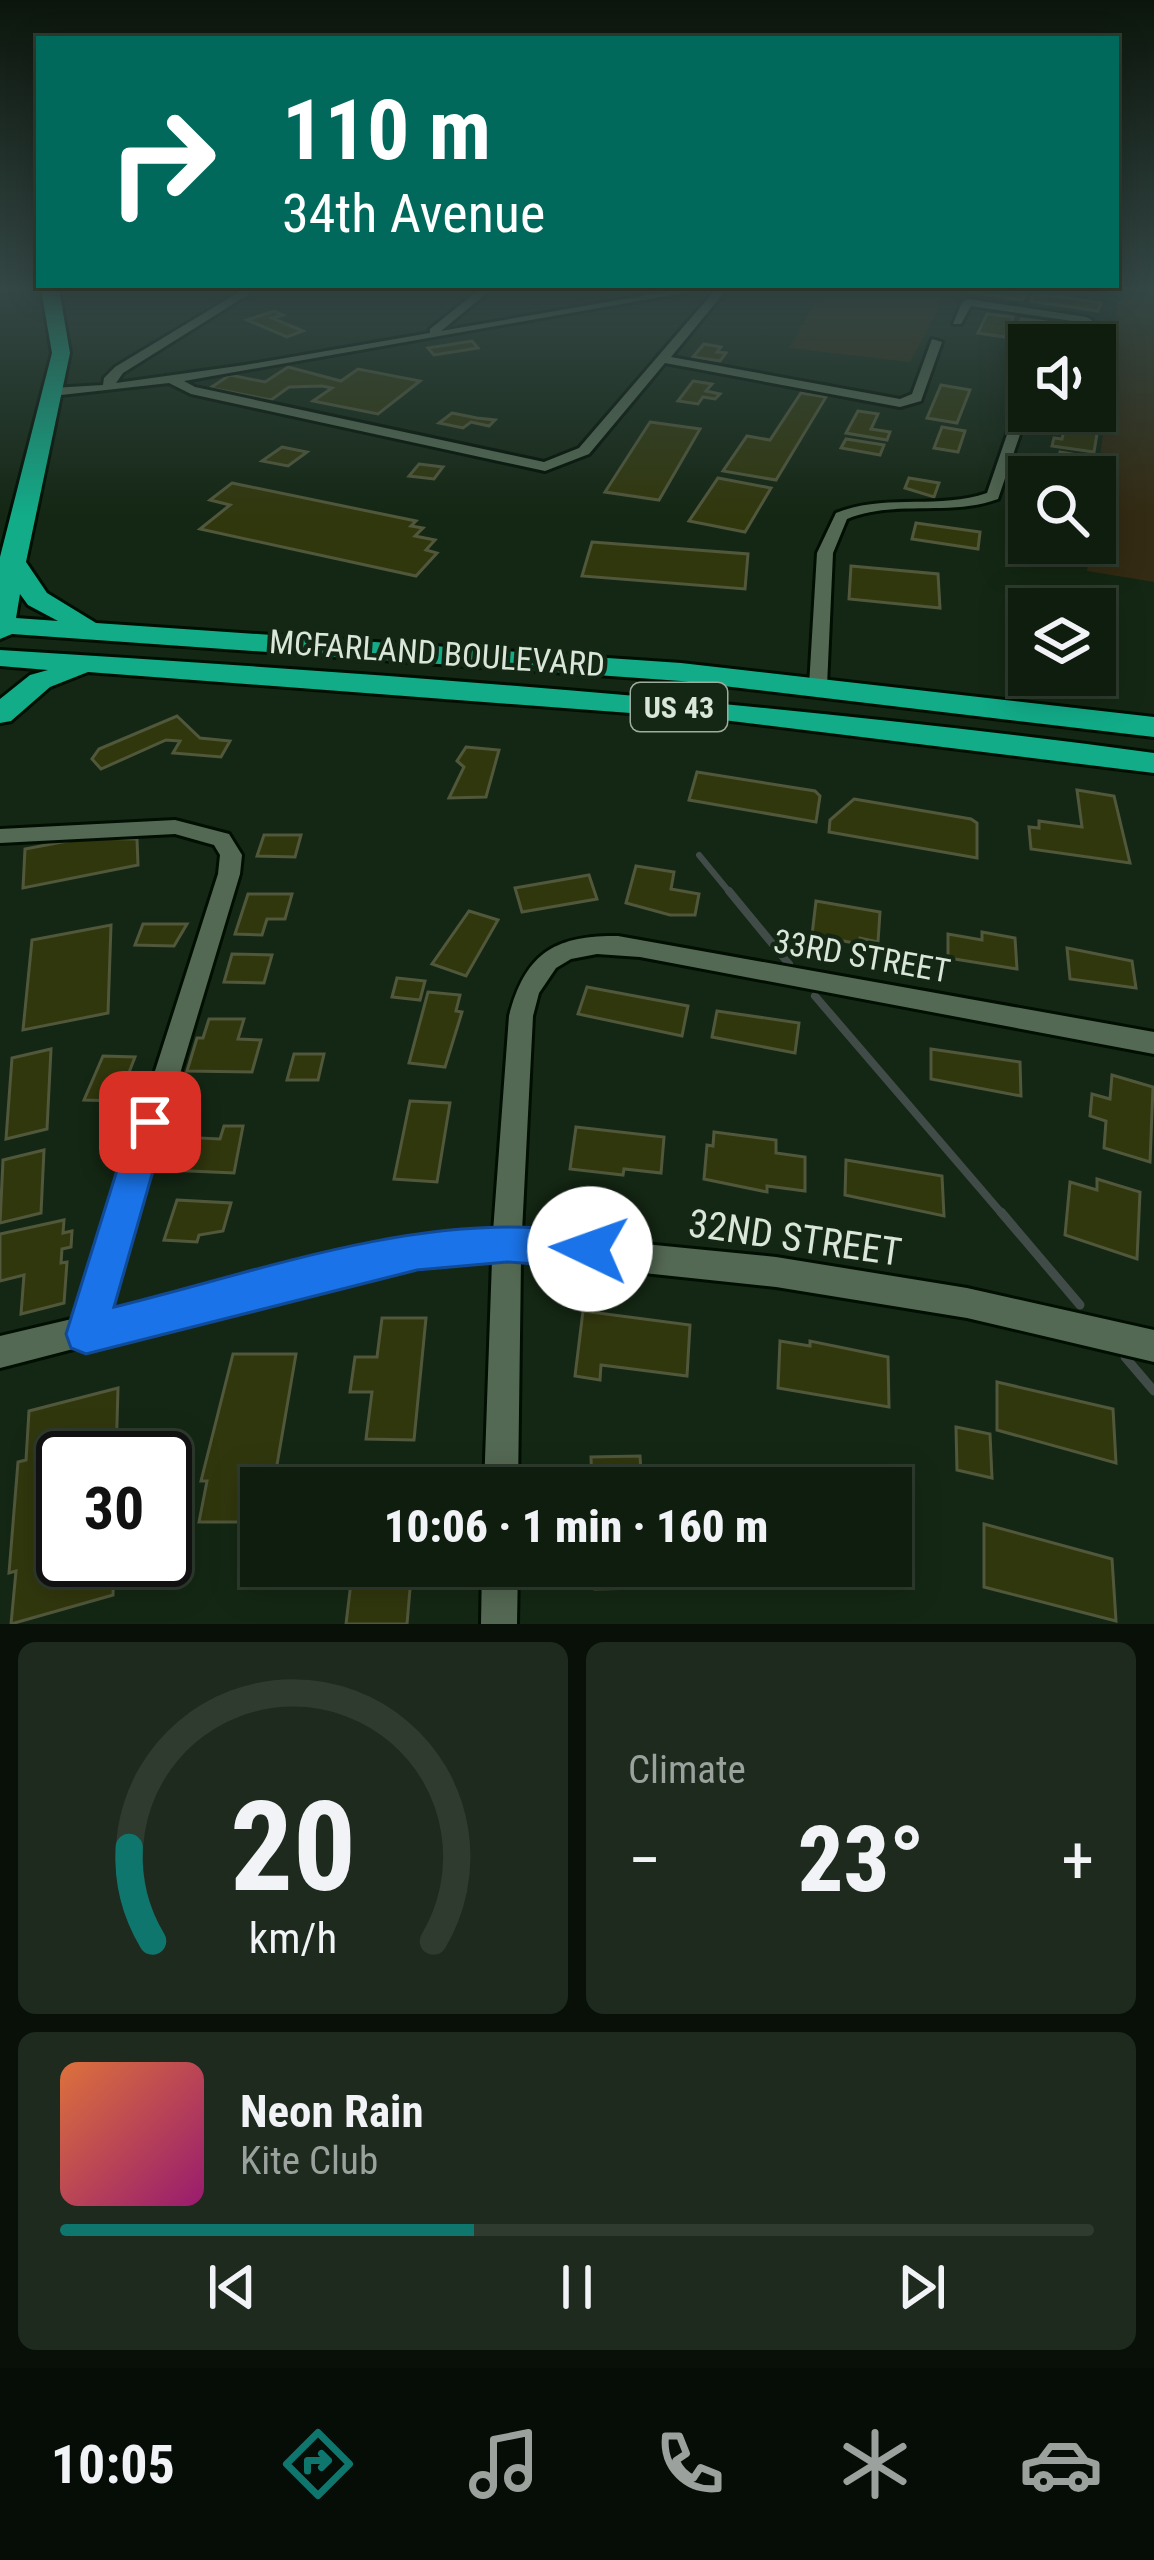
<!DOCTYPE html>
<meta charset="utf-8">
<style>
body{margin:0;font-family:"Roboto Condensed",sans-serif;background:#1d2a1d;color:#f1f3f6;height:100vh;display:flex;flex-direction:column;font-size:45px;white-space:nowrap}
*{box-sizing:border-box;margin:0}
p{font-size:39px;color:#9ba29e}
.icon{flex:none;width:66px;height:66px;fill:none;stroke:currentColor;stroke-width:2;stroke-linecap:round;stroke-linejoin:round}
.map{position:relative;height:1624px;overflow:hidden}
.panel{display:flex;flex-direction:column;gap:18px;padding:18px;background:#081008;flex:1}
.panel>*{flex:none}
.hud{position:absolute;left:36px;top:36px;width:1083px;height:252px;border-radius:0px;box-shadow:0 6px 30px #0003,0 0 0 3px #2f3b2f;background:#00695c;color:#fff;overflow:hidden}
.controls{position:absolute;left:1008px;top:324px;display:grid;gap:24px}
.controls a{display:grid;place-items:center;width:108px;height:108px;border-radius:0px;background:#0f1d0f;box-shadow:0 6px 30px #0003,0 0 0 3px #2f3b2f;font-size:60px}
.speed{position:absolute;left:36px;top:1431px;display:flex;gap:24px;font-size:60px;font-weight:700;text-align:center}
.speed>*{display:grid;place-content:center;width:156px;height:156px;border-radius:50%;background:#0f1d0f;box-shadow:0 6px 30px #0003,0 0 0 3px #2f3b2f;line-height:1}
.speed .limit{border:6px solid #111;border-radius:18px;background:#fff;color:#111}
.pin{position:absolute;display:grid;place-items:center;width:102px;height:102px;color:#fff;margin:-51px;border-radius:24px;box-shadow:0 6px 18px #0006}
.me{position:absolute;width:132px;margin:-66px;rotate:273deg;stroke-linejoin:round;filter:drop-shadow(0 0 9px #0008)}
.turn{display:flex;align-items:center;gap:42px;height:252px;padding:0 48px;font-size:54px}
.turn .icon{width:156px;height:156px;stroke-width:2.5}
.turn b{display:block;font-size:84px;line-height:102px}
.big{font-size:90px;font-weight:800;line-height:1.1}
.panel .widget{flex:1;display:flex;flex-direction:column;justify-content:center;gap:18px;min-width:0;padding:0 42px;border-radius:18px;background:#1d2a1d}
.panel .dial{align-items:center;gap:0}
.dial svg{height:312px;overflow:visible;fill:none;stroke:#2f3b2f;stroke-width:7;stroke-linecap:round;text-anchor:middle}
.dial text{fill:#f1f3f6;stroke:none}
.song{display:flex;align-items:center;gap:36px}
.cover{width:144px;height:144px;border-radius:18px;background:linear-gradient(135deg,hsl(20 70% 55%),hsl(320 70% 35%))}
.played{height:12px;border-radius:6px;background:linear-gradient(90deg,#0f766e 40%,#2f3b2f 40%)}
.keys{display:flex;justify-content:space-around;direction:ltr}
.heat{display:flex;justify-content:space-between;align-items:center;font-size:66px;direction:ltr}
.panel .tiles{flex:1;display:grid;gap:18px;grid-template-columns:1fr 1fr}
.widget:last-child{grid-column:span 2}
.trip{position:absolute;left:240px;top:1467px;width:672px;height:120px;border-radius:0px;background:#0f1d0f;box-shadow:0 6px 30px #0003,0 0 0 3px #2f3b2f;font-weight:800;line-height:120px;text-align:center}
.dock{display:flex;height:192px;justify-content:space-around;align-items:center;background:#060c06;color:#9ba29e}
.dock .icon{width:84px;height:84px}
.dock .selected{color:#0f766e}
.dock b{font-size:54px;color:#f1f3f6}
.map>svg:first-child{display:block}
.green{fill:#332b13}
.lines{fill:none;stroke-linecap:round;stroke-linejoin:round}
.stream-far2{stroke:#414c49;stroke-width:6}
.stream-far1{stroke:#414c49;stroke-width:8}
.stream{stroke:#414c49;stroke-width:9}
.building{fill:#31370d;stroke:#51573b;stroke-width:3}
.minor-casing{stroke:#010f02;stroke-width:6}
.highway-casing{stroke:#010f02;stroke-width:6}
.minor{fill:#546953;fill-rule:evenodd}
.highway{fill:#12ac89;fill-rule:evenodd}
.route{fill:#1a73e8;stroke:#114b97;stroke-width:3}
.labels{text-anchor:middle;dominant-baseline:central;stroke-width:9;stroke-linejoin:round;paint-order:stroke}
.shield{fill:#142714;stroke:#9ead9e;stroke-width:3}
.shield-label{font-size:30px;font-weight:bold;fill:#d9e6d9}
.street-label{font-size:33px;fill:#d9e6d9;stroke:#142714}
.near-street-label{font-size:39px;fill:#d9e6d9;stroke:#142714}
</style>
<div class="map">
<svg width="1154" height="1624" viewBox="0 0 1154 1624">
<rect width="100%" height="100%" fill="#142714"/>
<g class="green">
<path d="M808,289h141l-39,73 -121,-14 32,-56z"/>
<path d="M1154,292v290l-67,-11 3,-28h5v-41l23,-200z"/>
</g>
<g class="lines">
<path class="stream-far2" d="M699,855l32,39"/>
<g class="stream-far1">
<path d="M729,891l60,73"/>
<path d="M815,996l188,219"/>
</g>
<g class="stream">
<path d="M1001,1212l79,93"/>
<path d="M1125,1357l29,34"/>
</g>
</g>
<g class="building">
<path d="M1007,289l19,3 -4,8 -65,-10z"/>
<path d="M1035,293l66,10 -3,8 -67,-10z"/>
<path d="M274,311l9,4 -11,3 31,13 -16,6 -40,-17z"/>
<path d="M987,314l26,3 -8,20 -27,-4z"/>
<path d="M1021,319l27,3 -6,20 -28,-4z"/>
<path d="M1014,340l26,4 -11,1v16l-22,-4z"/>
<path d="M472,341l6,7 -44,7 -6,-7z"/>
<path d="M704,344l17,3 -4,5 9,1 -6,8 -27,-4z"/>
<path d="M288,367l53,14 17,-12 62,12 -42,33 -65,-13 19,-13 -10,-2 -33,1 -18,13 -61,-12 20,-13 35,7z"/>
<path d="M693,381l19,3 -6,7 14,3 -5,5 -12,-2 -5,7 -20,-3z"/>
<path d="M941,385l29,5 -13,33 -30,-5z"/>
<path d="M801,393l25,4 -50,83 -53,-9 24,-35 23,4z"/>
<path d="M1101,410l-7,42 -42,-6 2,-8 8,1 6,-27 -8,-1z"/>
<path d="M858,411l20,3 -7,15 19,3 -3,8 -41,-7z"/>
<path d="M452,413l25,5 18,2 -6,6 -18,-4 -8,6 -24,-5z"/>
<path d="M650,422l50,7 -41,71 -54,-8z"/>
<path d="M942,427l23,4 -7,21 -24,-4z"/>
<path d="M846,439l38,6 -4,10 -39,-7z"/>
<path d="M282,447l25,5 -19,14 -26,-5z"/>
<path d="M1060,452l35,6 -4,19h-37z"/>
<path d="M419,464l24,3 -9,12 -25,-3z"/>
<path d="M718,478l53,10 -26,44 -56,-11z"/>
<path d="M909,478l30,5 -5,14 -29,-9z"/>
<path d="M232,483l184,38 -5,5 12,2 -8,8 20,4 -9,10 11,3 -21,23 -216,-47 30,-24 -20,-5z"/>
<path d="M916,523l64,9 -2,17 -66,-10z"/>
<path d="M592,542l156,12 -3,35 -163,-13z"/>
<path d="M1046,543h39l-1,19 -39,-7z"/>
<path d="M851,566l87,8 2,34 -91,-9z"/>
<path d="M177,716l23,22 30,3 -9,16 -48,-4 7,-12 -14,-1 -65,29 -9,-10 7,-10z"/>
<path d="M466,747l33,3 -13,47 -37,1 15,-31 -7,-6z"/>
<path d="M697,772l118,19 5,5 -4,26 -127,-22z"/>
<path d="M1077,790l37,6 16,67 -99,-14 -2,-22 10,1v-7l43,6z"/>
<path d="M854,799l117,20 6,4v35l-148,-26 1,-12z"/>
<path d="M264,835h37l-6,22 -38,-1z"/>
<path d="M83,838l54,1 1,26 -115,23 2,-39z"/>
<path d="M636,866l38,6 -3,17 28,5 -4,21h-25l-44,-12z"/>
<path d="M589,875l8,24 -75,13 -7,-24z"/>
<path d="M248,894h44l-7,25h-18l-5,16 -27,-1z"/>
<path d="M816,901l64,11 -2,30 -18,-4 -1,6 -47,-9z"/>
<path d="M469,911l29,9 -32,56 -34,-12z"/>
<path d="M143,924h44l-13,22 -39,-1z"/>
<path d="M111,925l-3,88 -85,17 9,-90z"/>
<path d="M982,932l33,6 2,31 -69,-11v-24l34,6z"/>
<path d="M1067,948l65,13 4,27 -66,-9z"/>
<path d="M232,954l40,1 -8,28 -40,-1z"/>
<path d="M397,978l28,3 -5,19 -28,-3z"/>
<path d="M587,987l101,19 -6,30 -104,-22z"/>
<path d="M428,992l32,3 -4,16 6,1 -17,55 -36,-4z"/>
<path d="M717,1011l82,12 -4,30 -83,-16z"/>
<path d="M209,1019h35l-6,20 23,1 -9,32 -65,-1 10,-33h6z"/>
<path d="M51,1049l-4,80 -41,10 6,-81z"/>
<path d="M931,1049l89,13 1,34 -90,-17z"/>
<path d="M294,1054h30l-6,26h-31z"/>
<path d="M103,1056l32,1 -17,44 -34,-1z"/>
<path d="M1112,1075l41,12 -3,75 -46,-14 2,-27 -16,-5 2,-22 18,5z"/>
<path d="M410,1101l40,2 -13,79 -43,-3z"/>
<path d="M224,1126h19l-9,47 -66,-3 11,-33 41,2z"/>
<path d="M576,1127l88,10 -3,36 -37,-4 -1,6 -53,-6z"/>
<path d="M714,1132l62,8v13l29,4v34l-38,-5v6l-63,-13 3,-34 6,1z"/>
<path d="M44,1150l-3,63 -41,10 3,-63z"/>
<path d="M846,1160l96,16 2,40 -99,-21z"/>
<path d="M1097,1179l43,13 -3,67 -72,-24 5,-53 27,8z"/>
<path d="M177,1200l54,3 -8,28 -24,4 -2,7 -33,-2z"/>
<path d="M64,1220l-1,13 9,-2 -1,16 -9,2 -1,14 6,-1 -3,41 -43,11 3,-39 -24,6v-47z"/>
<path d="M583,1311l107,14 -3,51 -86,-11 -1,15 -25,-4z"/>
<path d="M382,1318h44l-12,122 -48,-1 6,-47h-22l5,-35h22z"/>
<path d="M780,1341l30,5v-5l78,16 1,50 -111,-19z"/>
<path d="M233,1354h63l-23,134h-12v34h-62l8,-41h-6z"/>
<path d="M997,1382l116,27 3,54 -119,-33z"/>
<path d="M118,1388l-2,70h-53v102h51l-1,35 -102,29 5,-53 -7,2 9,-111 8,-2 3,-49z"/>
<path d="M956,1427l34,7 2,44 -35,-8z"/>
<path d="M640,1456l2,32h-50l-1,-31z"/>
<path d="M363,1478h53l-1,10h-53z"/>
<path d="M984,1524l128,35 4,62 -132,-34z"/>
<path d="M353,1566h59l-5,58h-61z"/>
<path d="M594,1566h52l2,22 -53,1z"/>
<path d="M749,1566h140l4,19 -116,-1v-7h-27z"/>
</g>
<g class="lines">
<g class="minor-casing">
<g id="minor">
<path d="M244,289h13l-134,84 -7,10 129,-18 185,-32v-4l50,-40h12l-51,42 241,-42h24l-522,92 11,6 349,75 35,-14 137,-159h11l-56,68 229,42 12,-5 20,-55 10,3 -21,59 -21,6 -235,-44 -76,91 -44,17 -354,-77 -22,-11 -117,13 -6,-4 6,-4 51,-3 1,-7 11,-11z"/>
<path d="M968,299l118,18 6,3 -9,25h-12l8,-23 -108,-16 -10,18h-8l9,-22z"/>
<path d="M1029,384v24l-31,91c-49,18 -102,0 -151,20l-14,34 -6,133 -9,6 -7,-2 -2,-4 8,-133 19,-40c49,-20 101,-3 151,-20l36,-105z"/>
<path d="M175,820l54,14 13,21 -2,19 -131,436 260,-64 124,-14 16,-216c16,-62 45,-81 109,-80l536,96v22l-514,-97 -43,-3 -26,5 -15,9 -17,25 -6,23 -11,216 254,25 191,31 187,42v32l-187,-44 -191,-31 -255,-27 -3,228h-34l8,-228 -123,14 -271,69 -12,7 -5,-3 -81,21v-32l76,-18 142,-444 2,-19 -6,-10 -39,-11 -175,9v-14z"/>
<path d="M482,1566h36l-1,58h-36z"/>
</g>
</g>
<g class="highway-casing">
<g id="highway">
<path d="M41,289h18l11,64 -44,209 21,31 49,30 585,40 473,54v20l-473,-56 -669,-47 -12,5v-82l52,-204zM20,594l8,11 30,16 -42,-3z"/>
<path d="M0,650c386,24 771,51 1154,103v20l-431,-53 -635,-48 -38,15 -39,34 -11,2v-24l30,-24 18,-5 -48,-4z"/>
</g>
</g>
<use href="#minor" class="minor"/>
<use href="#highway" class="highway"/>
</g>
<linearGradient id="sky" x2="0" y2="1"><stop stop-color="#0b150b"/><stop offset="0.56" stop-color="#344745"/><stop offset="1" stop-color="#344745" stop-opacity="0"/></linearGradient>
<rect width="1154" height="516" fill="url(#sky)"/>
<path class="route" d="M150,1107l12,4 5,11 -53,185c135,-33 286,-88 426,-79 21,1 43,0 63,8l6,13 -6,13 -13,6 -83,-6 -90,8 -331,84 -15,-6 -5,-14 66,-212 5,-11z"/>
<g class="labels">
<rect class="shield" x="631" y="683" width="96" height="48" rx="9"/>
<g class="shield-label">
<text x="679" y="707">US 43</text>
</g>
<g class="street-label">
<text transform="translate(437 653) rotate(4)">MCFARLAND BOULEVARD</text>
<text transform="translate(862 956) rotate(10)">33RD STREET</text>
</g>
<g class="near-street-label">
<text transform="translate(795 1238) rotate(8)">32ND STREET</text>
</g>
</g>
</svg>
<div class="controls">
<a><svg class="icon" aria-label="sound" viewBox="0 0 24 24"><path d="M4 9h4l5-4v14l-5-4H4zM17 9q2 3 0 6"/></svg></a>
<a><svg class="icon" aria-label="search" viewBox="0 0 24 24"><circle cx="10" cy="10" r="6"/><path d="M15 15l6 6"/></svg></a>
<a><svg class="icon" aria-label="layers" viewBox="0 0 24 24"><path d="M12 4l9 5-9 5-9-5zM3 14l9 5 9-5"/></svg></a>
</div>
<div class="speed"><div class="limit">30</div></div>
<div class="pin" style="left:150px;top:1122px;background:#d93025"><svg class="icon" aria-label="arrive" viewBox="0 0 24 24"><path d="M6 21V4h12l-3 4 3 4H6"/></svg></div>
<svg class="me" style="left:590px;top:1249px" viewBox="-20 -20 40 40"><circle r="19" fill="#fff"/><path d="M0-13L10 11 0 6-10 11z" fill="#1a73e8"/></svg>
<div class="trip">10:06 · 1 min · 160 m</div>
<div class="hud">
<div class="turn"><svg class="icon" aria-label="right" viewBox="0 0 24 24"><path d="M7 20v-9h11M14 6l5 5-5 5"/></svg><div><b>110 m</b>34th Avenue</div></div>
</div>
</div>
<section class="panel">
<div class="tiles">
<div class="widget dial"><svg viewBox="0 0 100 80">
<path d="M14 69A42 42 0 1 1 86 69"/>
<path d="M14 69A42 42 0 0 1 8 45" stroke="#0f766e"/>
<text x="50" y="56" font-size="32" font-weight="700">20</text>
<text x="50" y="72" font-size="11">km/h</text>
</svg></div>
<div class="widget"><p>Climate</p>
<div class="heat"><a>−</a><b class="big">23°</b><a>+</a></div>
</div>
<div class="widget">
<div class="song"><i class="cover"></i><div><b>Neon Rain</b><p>Kite Club</p></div></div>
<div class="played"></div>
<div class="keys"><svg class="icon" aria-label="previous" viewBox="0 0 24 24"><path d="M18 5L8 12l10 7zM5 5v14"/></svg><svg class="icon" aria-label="pause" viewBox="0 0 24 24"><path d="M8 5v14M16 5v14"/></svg><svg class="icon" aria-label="next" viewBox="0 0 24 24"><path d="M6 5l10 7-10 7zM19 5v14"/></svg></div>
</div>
</div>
</section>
<nav class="dock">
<b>10:05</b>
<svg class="icon selected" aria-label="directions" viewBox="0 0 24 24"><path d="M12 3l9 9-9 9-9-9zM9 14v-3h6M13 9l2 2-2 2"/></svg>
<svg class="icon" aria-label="music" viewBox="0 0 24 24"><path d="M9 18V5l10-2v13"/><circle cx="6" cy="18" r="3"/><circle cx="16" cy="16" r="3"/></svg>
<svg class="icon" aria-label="phone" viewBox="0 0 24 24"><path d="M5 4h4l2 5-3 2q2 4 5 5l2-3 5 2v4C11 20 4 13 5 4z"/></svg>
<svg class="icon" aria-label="climate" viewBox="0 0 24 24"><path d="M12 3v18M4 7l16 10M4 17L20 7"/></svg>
<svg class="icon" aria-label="car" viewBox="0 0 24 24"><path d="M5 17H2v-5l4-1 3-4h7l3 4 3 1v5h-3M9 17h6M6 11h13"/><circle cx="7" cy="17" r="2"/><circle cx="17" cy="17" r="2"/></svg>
</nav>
